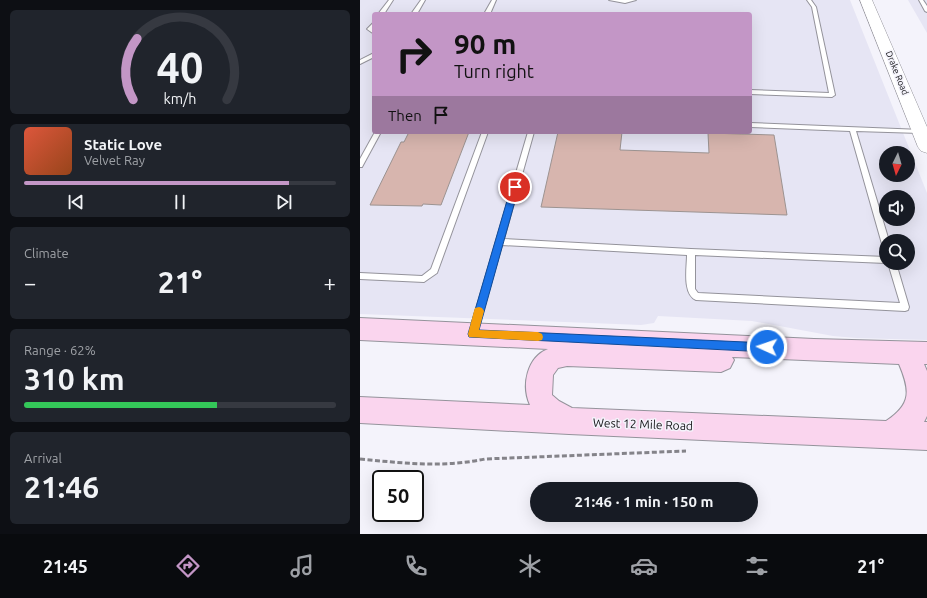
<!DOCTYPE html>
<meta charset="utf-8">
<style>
body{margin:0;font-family:Ubuntu,sans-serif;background:#20242c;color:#f1f3f6;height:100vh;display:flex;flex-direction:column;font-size:15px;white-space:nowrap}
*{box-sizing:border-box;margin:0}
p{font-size:13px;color:#9ea1a6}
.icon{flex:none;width:22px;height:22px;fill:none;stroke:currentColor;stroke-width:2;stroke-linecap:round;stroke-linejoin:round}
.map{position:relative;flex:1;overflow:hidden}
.side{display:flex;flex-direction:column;gap:10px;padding:10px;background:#0d0f14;width:360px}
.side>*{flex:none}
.top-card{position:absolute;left:12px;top:12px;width:380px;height:122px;border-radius:4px;box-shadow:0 4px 16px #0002;background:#c396c6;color:#111;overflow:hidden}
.needle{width:26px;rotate:185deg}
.fabs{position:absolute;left:519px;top:146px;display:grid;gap:8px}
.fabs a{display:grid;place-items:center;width:36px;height:36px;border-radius:50%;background:#171b24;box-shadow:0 4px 16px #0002;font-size:20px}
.speed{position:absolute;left:12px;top:470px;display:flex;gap:8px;font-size:20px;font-weight:700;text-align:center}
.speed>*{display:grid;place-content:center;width:52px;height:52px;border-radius:50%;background:#171b24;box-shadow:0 4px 16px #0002;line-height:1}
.speed .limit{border:2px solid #111;border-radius:6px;background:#fff;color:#111}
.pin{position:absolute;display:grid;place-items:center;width:34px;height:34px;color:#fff;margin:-17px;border:2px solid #fff;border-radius:50%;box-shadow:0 1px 4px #0007}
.me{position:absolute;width:44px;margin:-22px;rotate:273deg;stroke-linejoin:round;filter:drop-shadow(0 0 3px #0008)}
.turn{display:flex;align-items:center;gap:14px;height:84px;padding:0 16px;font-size:18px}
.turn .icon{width:52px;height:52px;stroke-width:2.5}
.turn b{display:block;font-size:28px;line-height:34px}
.then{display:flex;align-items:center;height:38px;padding:0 16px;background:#0003;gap:8px;font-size:15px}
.big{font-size:30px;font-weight:700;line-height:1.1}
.side .card{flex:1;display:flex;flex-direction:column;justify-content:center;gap:6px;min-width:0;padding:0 14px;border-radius:6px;background:#20242c}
.side .dial{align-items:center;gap:0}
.dial svg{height:104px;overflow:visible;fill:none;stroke:#363941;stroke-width:7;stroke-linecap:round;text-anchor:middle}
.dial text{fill:#f1f3f6;stroke:none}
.song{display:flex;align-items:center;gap:12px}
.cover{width:48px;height:48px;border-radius:6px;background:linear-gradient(135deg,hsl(10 70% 55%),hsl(20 70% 35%))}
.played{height:4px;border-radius:2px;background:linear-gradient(90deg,#c396c6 85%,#363941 85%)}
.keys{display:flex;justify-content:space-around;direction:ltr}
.heat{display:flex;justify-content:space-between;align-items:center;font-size:22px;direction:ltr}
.charge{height:6px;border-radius:3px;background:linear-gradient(90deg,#34c759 62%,#363941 0)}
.trip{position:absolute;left:170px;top:482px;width:228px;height:40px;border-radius:20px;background:#171b24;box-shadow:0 4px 16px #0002;font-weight:700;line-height:40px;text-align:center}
.tabs{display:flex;height:64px;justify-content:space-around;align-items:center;background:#090b0e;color:#9ea1a6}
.tabs .icon{width:28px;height:28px}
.tabs .current{color:#c396c6}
.tabs b{font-size:18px;color:#f1f3f6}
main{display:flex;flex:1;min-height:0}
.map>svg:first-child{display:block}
.built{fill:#e6e5f4;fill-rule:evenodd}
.building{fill:#d7b5ae;stroke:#9c9391}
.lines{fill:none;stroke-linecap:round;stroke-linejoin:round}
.service-casing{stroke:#94939b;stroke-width:2}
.tertiary-casing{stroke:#94939b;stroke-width:1}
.secondary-casing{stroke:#94939b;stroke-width:2}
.path{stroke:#848389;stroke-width:3;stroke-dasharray:5 2.5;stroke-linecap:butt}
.service{fill:#fff;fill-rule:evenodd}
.tertiary{fill:#fff;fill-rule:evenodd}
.secondary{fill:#fad5ee;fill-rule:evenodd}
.route{fill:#1a73e8;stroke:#114b97}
.slow{fill:#f59e0b}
.labels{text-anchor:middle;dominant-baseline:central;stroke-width:3;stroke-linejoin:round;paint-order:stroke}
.far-street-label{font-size:9px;fill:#141417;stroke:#f4f3fb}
.near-street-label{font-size:12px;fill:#141417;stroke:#f4f3fb}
</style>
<main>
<section class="side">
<div class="card dial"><svg viewBox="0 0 100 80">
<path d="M14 69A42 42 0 1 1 86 69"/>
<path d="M14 69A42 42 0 0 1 17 22" stroke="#c396c6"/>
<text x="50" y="56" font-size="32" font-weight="700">40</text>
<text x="50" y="72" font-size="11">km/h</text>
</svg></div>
<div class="card">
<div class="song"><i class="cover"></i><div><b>Static Love</b><p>Velvet Ray</p></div></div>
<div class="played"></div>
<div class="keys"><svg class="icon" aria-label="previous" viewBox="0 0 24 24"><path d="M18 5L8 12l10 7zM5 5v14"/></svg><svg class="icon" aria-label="pause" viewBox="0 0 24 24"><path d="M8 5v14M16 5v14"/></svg><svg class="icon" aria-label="next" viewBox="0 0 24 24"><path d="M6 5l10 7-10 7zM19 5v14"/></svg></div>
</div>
<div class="card"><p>Climate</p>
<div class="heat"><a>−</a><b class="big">21°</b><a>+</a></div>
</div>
<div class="card"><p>Range · 62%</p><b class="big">310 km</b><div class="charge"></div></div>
<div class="card"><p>Arrival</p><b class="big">21:46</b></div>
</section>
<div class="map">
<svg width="567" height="534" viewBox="0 0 567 534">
<rect width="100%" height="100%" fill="#f4f3fb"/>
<g class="built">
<path d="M0,0h490l77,193v147l-71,-2 -23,-2 -81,-15 -94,-5 -4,7 -13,2 -281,-11zM14,14h376v118h-376zM526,153h22v22h-22zM526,197h22v22h-22zM526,241h22v22h-22z"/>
<path d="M548,0h19v33z"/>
</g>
<g class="building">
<path d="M49,132h60l-28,73 -18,-1 -1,2 -52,-1 31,-63h3z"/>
<path d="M198,132h64l-2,18 89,3 -1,-20 66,2 13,80 -246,-8z"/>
</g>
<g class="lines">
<g class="service-casing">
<g id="service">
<path d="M29,0h4l-9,14h-6z"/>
<path d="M61,0h4l-8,14h-6z"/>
<path d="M132,0h4l-6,14h-6z"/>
<path d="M249,0h27l-11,3z"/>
<path d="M447,0h4l5,7 19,88 -3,2 -82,-3v-4l79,3 -17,-86z"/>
<path d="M559,0h4l4,6v6l-2,-1z"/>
<path d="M14,22l-1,7 1,5 -7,-5z"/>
<path d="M14,53v4l-14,7v-4z"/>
<path d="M390,123l172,7v2l-2,1 -64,-2 33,110h-3v6l-4,-3 -32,-113 -100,-4z"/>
<path d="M15,132h6l-19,35h-2v-8z"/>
<path d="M122,132h6l-51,141 -13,9 -64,-3v-6l62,3 9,-7z"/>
<path d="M168,132h6l-30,107 187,10 195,8v6l-191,-8v34l3,4 202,10 -12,-40h8l13,44 -1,3 -3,1 -209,-11c-14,-6 -9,-33 -9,-45l-185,-10 -25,88 -1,3 -3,1 -3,-1 -1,-3z"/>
</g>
</g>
<g class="tertiary-casing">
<path id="tertiary" d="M500,0h12l55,127v26l-6,-2 -3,-4z"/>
</g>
<g class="secondary-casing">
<path id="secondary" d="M0,318l454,21 113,3v22h-3l3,7v45l-3,6h3v28l-358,-16 -209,-11v-26l170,8c-9,-19 -3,-48 18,-56l-188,-9zM372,357l167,7c11,26 13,40 -13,57l-314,-13 -13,-7 -7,-6 1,-20 5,-7 9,-2 154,6 9,-4 4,-8z"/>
</g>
<path class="path" d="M0,459c42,4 83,9 125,0l201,-8"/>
<use href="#service" class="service"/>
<use href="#tertiary" class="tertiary"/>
<use href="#secondary" class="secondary"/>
</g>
<path class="route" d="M155,184l4,3 -40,143 288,13 4,1 1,3 -1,4 -4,1 -298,-15 -1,-3 43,-147z"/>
<path class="slow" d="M119,307l3,1 2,3 -5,19 59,2 4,2 1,3 -1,3 -4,1 -69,-4 -1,-3 6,-23 1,-3z"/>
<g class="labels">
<g class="far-street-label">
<text transform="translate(537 73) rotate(68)">Drake Road</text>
</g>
<g class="near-street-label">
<text transform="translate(283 424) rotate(2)">West 12 Mile Road</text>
</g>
</g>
</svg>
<div class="fabs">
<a><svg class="needle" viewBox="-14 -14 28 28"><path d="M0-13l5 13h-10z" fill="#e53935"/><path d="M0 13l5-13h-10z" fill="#9ea1a6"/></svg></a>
<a><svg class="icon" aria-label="sound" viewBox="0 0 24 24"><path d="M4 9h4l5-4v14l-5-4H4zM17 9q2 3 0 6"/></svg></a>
<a><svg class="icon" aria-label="search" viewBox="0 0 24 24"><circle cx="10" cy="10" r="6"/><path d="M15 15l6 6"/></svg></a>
</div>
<div class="speed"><div class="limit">50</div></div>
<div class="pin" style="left:155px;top:187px;background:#d93025"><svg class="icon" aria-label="arrive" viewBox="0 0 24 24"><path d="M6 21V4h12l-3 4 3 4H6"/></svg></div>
<svg class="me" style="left:407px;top:347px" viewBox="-20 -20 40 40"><circle r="17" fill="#1a73e8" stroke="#fff" stroke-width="3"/><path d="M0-11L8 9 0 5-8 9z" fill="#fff"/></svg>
<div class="trip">21:46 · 1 min · 150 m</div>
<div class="top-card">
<div class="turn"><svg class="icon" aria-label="right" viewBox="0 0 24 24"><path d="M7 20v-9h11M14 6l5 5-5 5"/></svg><div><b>90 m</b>Turn right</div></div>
<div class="then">Then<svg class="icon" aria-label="arrive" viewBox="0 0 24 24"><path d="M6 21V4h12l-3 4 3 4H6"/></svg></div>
</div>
</div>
</main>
<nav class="tabs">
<b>21:45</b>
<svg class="icon current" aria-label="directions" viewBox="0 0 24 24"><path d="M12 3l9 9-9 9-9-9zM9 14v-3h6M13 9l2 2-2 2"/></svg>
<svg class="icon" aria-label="music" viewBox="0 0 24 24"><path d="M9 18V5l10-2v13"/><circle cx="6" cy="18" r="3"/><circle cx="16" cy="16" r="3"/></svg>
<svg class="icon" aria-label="phone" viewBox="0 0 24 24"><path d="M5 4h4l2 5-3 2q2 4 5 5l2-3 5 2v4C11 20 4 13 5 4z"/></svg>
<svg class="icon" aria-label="climate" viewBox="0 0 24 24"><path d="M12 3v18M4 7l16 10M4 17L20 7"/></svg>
<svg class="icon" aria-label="car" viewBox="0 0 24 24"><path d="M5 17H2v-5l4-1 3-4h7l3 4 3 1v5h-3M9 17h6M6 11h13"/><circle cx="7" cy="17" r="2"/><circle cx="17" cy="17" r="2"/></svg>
<svg class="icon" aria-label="filters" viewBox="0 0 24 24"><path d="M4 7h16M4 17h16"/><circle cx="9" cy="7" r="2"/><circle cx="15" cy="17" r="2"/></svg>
<b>21°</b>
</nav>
